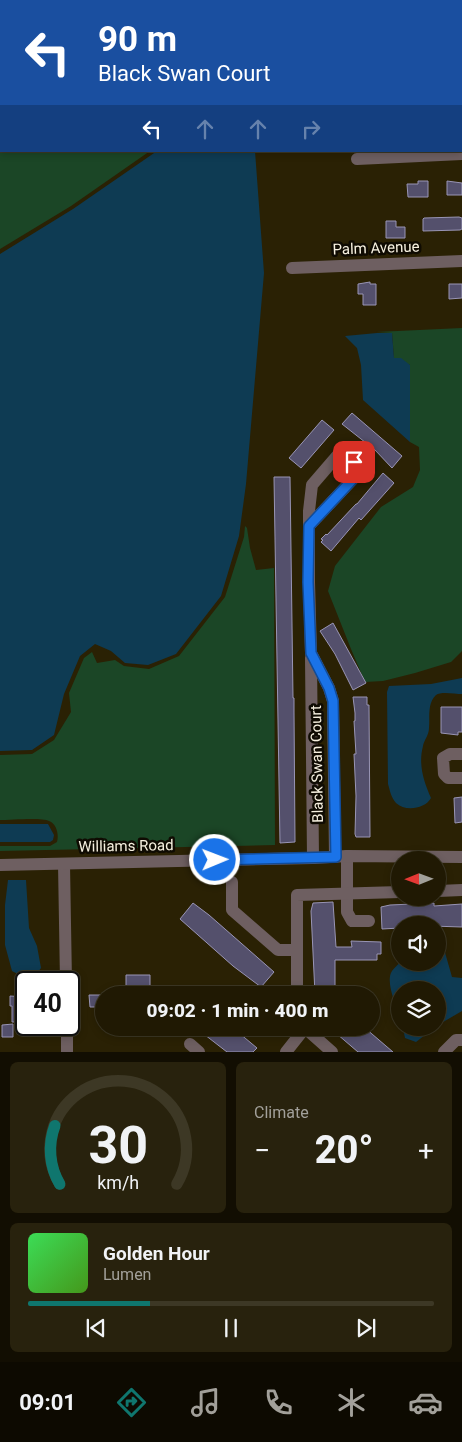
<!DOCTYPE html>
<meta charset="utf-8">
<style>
body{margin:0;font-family:Roboto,sans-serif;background:#28220d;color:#f1f3f6;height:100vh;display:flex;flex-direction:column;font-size:19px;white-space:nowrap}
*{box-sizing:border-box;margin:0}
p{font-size:16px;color:#a2a09a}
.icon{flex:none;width:28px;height:28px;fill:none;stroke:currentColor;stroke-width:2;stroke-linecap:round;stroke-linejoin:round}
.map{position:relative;height:1052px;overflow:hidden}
.panel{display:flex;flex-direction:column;gap:10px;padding:10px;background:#120e02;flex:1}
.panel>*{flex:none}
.guide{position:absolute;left:0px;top:0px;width:462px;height:152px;box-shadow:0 2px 8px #0003,0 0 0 1px #3d3825;background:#1a4fa0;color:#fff;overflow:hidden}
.needle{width:32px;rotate:269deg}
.controls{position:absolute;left:391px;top:851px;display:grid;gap:10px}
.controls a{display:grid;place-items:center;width:55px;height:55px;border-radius:50%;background:#201903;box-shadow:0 2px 8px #0003,0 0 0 1px #3d3825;font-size:25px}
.speed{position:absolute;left:15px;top:971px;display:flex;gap:10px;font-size:25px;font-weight:700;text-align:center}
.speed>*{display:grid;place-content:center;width:65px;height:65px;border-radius:50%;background:#201903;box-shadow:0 2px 8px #0003,0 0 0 1px #3d3825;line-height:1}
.speed .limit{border:2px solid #111;border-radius:8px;background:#fff;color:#111}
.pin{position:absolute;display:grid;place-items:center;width:42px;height:42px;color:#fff;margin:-21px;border-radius:10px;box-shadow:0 2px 8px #0006}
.me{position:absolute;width:55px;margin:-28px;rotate:89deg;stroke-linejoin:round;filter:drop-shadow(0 0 4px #0008)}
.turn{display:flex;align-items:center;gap:18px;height:105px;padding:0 15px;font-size:22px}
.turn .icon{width:65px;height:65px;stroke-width:2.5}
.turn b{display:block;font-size:35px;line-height:42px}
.lanes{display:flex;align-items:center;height:48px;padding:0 15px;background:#0003;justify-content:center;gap:25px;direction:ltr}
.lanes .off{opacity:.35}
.big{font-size:38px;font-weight:800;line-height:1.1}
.panel .tile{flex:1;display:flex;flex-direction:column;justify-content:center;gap:8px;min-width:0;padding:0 18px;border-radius:8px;background:#28220d}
.panel .dial{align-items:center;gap:0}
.dial svg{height:130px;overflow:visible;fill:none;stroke:#3d3825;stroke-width:7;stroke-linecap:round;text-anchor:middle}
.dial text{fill:#f1f3f6;stroke:none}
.song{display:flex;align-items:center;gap:15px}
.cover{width:60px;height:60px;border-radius:8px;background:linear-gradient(135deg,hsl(130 70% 55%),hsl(100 70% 35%))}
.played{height:5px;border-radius:2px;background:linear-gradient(90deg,#0f766e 30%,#3d3825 30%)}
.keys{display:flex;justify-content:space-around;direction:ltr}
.heat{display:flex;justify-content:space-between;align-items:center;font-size:28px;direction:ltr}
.panel .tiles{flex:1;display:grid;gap:10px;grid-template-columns:1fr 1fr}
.tile:last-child{grid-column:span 2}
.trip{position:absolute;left:95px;top:986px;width:285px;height:50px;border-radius:25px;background:#201903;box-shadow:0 2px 8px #0003,0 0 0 1px #3d3825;font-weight:800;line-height:50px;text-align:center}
.tab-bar{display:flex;height:80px;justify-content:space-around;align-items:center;background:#0d0a01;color:#a2a09a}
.tab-bar .icon{width:35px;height:35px}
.tab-bar .current{color:#0f766e}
.tab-bar b{font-size:22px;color:#f1f3f6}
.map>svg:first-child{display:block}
.green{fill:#1b4626}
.water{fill:#0e3b53}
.building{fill:#54506c;stroke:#9995b5}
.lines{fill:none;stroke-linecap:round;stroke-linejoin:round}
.minor{stroke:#6e5f61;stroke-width:12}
.route-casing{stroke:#114b97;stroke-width:12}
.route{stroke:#1a73e8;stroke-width:9}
.labels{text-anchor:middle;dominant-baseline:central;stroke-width:5;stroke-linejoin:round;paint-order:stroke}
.street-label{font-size:15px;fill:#f6f0df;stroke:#0f0b02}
</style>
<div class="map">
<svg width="462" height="1052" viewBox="0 0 462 1052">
<rect width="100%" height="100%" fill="#2a2104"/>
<g class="green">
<path d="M0,0h364v1h-363v150h149l-79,55 -71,43z"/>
<path d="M393,0h69v45l-1,-44z"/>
<path d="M462,328v323l-11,11 -36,11 -32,8 -18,1 -14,-33 -23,-58 7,-25 46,-59 32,-20 7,-17 -1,-23 -9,-5v-77l-16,-7 -2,-25 -16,-1z"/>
<path d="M245,526l2,2 3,20 6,22 18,-2 1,277 -275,6v-5h50l7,-4c2,-7 0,-18 -8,-21 -7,-4 -39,-1 -49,-1v-65l32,-1 22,-14 17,-28 -2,-19 15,-35 8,-6 5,11 18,-3 9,6 25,3 30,-13 46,-59 19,-60z"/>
</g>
<g class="water">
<path d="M157,151h98l9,122 -18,211 -7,52 -18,60 -45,58 -28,11 -23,-2 -14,-12 -16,-7 -15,12 -16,38 -10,41 -22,15 -32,1v-497l73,-45z"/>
<path d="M377,333h15l2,25h7l9,7v77l-47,-42 -2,-35 -4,-17 -12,-12z"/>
<path d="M462,678v16c-7,0 -21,-3 -26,1 -9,8 -6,23 -7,33 0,7 -5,12 -6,18 -5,19 1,36 8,52 -6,11 -26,14 -35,5 -5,-6 -6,-12 -8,-19l-1,-92 2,-6 42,-2z"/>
<path d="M0,824h48l6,11 -1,5 -3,2h-50z"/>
<path d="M8,880h18l3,48 8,18 4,22 -10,13 -19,-10 -7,-26v-40z"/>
<path d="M438,935h2l12,42 10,1v33l-24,14v-35h-38v26c-4,-10 -15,-35 -8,-45 2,-3 6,-6 8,-9h38z"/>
<path d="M403,1028h31l-18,14 -11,-4z"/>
</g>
<g class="building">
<path d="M418,181h10v16h-20l-1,-13h11z"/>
<path d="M447,181l15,2v12h-15z"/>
<path d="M459,217l3,1v11l-2,1 -37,1v-12l1,-1z"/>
<path d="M386,221h10v6h9v11h-19z"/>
<path d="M370,282v2h6v21h-13v-11h-5v-10z"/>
<path d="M449,284h13v14l-13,1z"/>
<path d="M352,413l50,43 -10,12 -17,-18 -33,-26z"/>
<path d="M322,420l12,10 -33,38 -12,-10z"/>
<path d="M383,473l11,10 -33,37 -2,-2 -28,33 -10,-9 2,-2 -2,-1 5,-5 1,1 29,-31h1z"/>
<path d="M274,477h16l3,221h1v13l1,131 -15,1z"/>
<path d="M333,623l33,60 -13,7 -18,-36 -15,-23z"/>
<path d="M353,697h14v8h2l1,132h-14l-1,-3 1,-38 -2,-42h2l-2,-33h1v-8z"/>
<path d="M441,707h21v25h-4v3l-17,-2z"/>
<path d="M462,797v25l-7,1 -1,-25z"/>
<path d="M333,902l3,45h16l-1,-6 30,1v12h-4v6h-42v34h-20l-4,-83 2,-8z"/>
<path d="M193,903l16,12 65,57 -13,15 -28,-21 -53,-47z"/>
<path d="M434,903v3l28,-2v23l-62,-2v3l-18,1 -1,-22 9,-2z"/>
<path d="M126,975h24v18h-16v-5h-8z"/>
<path d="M89,995h15v12h-14z"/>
<path d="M10,996l16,1v25h-14v-16h-2z"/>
<path d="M13,1024v13h-11v-12z"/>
<path d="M196,1028h37l24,20 -4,4h-26z"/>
<path d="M330,1028h35l28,24h-35z"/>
</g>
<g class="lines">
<g class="minor">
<path d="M461,49h1"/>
<path d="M357,159l105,-5"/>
<path d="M292,268l170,-7"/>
<path d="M309,526l45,-48c6,-13 -4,-29 -17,-22l-25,29 -3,26v71l2,71 18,35 4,13 2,156"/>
<path d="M311,658l2,200"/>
<path d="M462,754h-12l-7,4 1,16 4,4h14"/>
<path d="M347,856v56l5,9h17"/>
<path d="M64,864l2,118"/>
<path d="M0,865l313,-7 34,-2 115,1"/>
<path d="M232,882v28l46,40h19"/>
<path d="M438,891l24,-1"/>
<path d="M297,995v-100l103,-3"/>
<path d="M67,1025v27"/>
<path d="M305,1028l27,24"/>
<path d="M190,1044l9,8"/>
<path d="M286,1052l19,-24"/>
<path d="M444,1052l12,-12h6"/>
</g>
</g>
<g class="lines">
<g class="route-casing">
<path id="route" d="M215,860l121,-3 -3,-156 -4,-13 -18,-35 -3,-71 1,-56 45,-48 3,-10 -3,-6"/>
</g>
<use href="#route" class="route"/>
</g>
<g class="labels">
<g class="street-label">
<text transform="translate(376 248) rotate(-2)">Palm Avenue</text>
<text transform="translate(317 764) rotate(-91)">Black Swan Court</text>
<text transform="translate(126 846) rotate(-1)">Williams Road</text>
</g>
</g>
</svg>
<div class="controls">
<a><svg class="needle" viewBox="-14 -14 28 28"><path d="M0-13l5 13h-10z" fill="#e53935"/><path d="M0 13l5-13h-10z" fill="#a2a09a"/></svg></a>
<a><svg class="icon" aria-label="sound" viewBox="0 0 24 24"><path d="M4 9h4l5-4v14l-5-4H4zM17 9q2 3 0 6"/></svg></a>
<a><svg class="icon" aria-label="layers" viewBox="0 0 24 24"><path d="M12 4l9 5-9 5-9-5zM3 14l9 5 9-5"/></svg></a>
</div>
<div class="speed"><div class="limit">40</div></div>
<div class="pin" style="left:354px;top:462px;background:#d93025"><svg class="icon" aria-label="arrive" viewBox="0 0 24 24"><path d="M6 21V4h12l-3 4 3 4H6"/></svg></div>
<svg class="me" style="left:215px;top:860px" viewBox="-20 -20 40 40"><circle r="17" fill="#1a73e8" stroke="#fff" stroke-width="3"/><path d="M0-11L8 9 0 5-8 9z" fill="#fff"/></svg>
<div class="trip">09:02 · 1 min · 400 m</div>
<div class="guide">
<div class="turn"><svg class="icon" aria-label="left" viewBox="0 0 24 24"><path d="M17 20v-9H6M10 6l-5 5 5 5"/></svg><div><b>90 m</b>Black Swan Court</div></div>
<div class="lanes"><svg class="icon" aria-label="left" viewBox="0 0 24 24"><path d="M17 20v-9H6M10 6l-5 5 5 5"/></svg><svg class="icon off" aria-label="ahead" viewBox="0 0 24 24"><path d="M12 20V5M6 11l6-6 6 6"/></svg><svg class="icon off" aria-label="ahead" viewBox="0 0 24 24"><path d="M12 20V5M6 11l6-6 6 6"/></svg><svg class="icon off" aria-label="right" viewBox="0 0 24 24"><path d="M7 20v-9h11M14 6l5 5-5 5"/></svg></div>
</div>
</div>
<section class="panel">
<div class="tiles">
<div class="tile dial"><svg viewBox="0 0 100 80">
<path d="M14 69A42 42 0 1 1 86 69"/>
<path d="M14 69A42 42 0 0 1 11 33" stroke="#0f766e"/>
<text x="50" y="56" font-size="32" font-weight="700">30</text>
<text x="50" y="72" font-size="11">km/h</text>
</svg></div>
<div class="tile"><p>Climate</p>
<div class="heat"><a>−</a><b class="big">20°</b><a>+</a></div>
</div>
<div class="tile">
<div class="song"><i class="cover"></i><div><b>Golden Hour</b><p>Lumen</p></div></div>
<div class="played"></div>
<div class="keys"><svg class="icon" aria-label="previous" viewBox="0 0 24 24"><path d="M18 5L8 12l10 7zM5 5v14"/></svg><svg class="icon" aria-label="pause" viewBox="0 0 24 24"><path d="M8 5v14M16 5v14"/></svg><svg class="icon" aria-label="next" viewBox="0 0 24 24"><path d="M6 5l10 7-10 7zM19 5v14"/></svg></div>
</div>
</div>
</section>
<nav class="tab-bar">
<b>09:01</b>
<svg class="icon current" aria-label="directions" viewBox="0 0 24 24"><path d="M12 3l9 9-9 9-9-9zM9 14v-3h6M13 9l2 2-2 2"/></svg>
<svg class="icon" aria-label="music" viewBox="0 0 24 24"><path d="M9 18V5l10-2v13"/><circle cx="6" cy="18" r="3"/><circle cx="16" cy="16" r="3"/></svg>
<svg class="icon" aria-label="phone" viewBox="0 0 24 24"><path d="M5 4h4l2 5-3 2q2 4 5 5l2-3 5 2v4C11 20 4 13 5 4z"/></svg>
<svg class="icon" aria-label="climate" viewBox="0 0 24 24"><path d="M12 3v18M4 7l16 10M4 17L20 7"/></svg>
<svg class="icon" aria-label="car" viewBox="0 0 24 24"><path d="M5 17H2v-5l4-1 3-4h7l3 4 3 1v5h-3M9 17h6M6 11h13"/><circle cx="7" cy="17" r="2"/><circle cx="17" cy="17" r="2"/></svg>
</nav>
